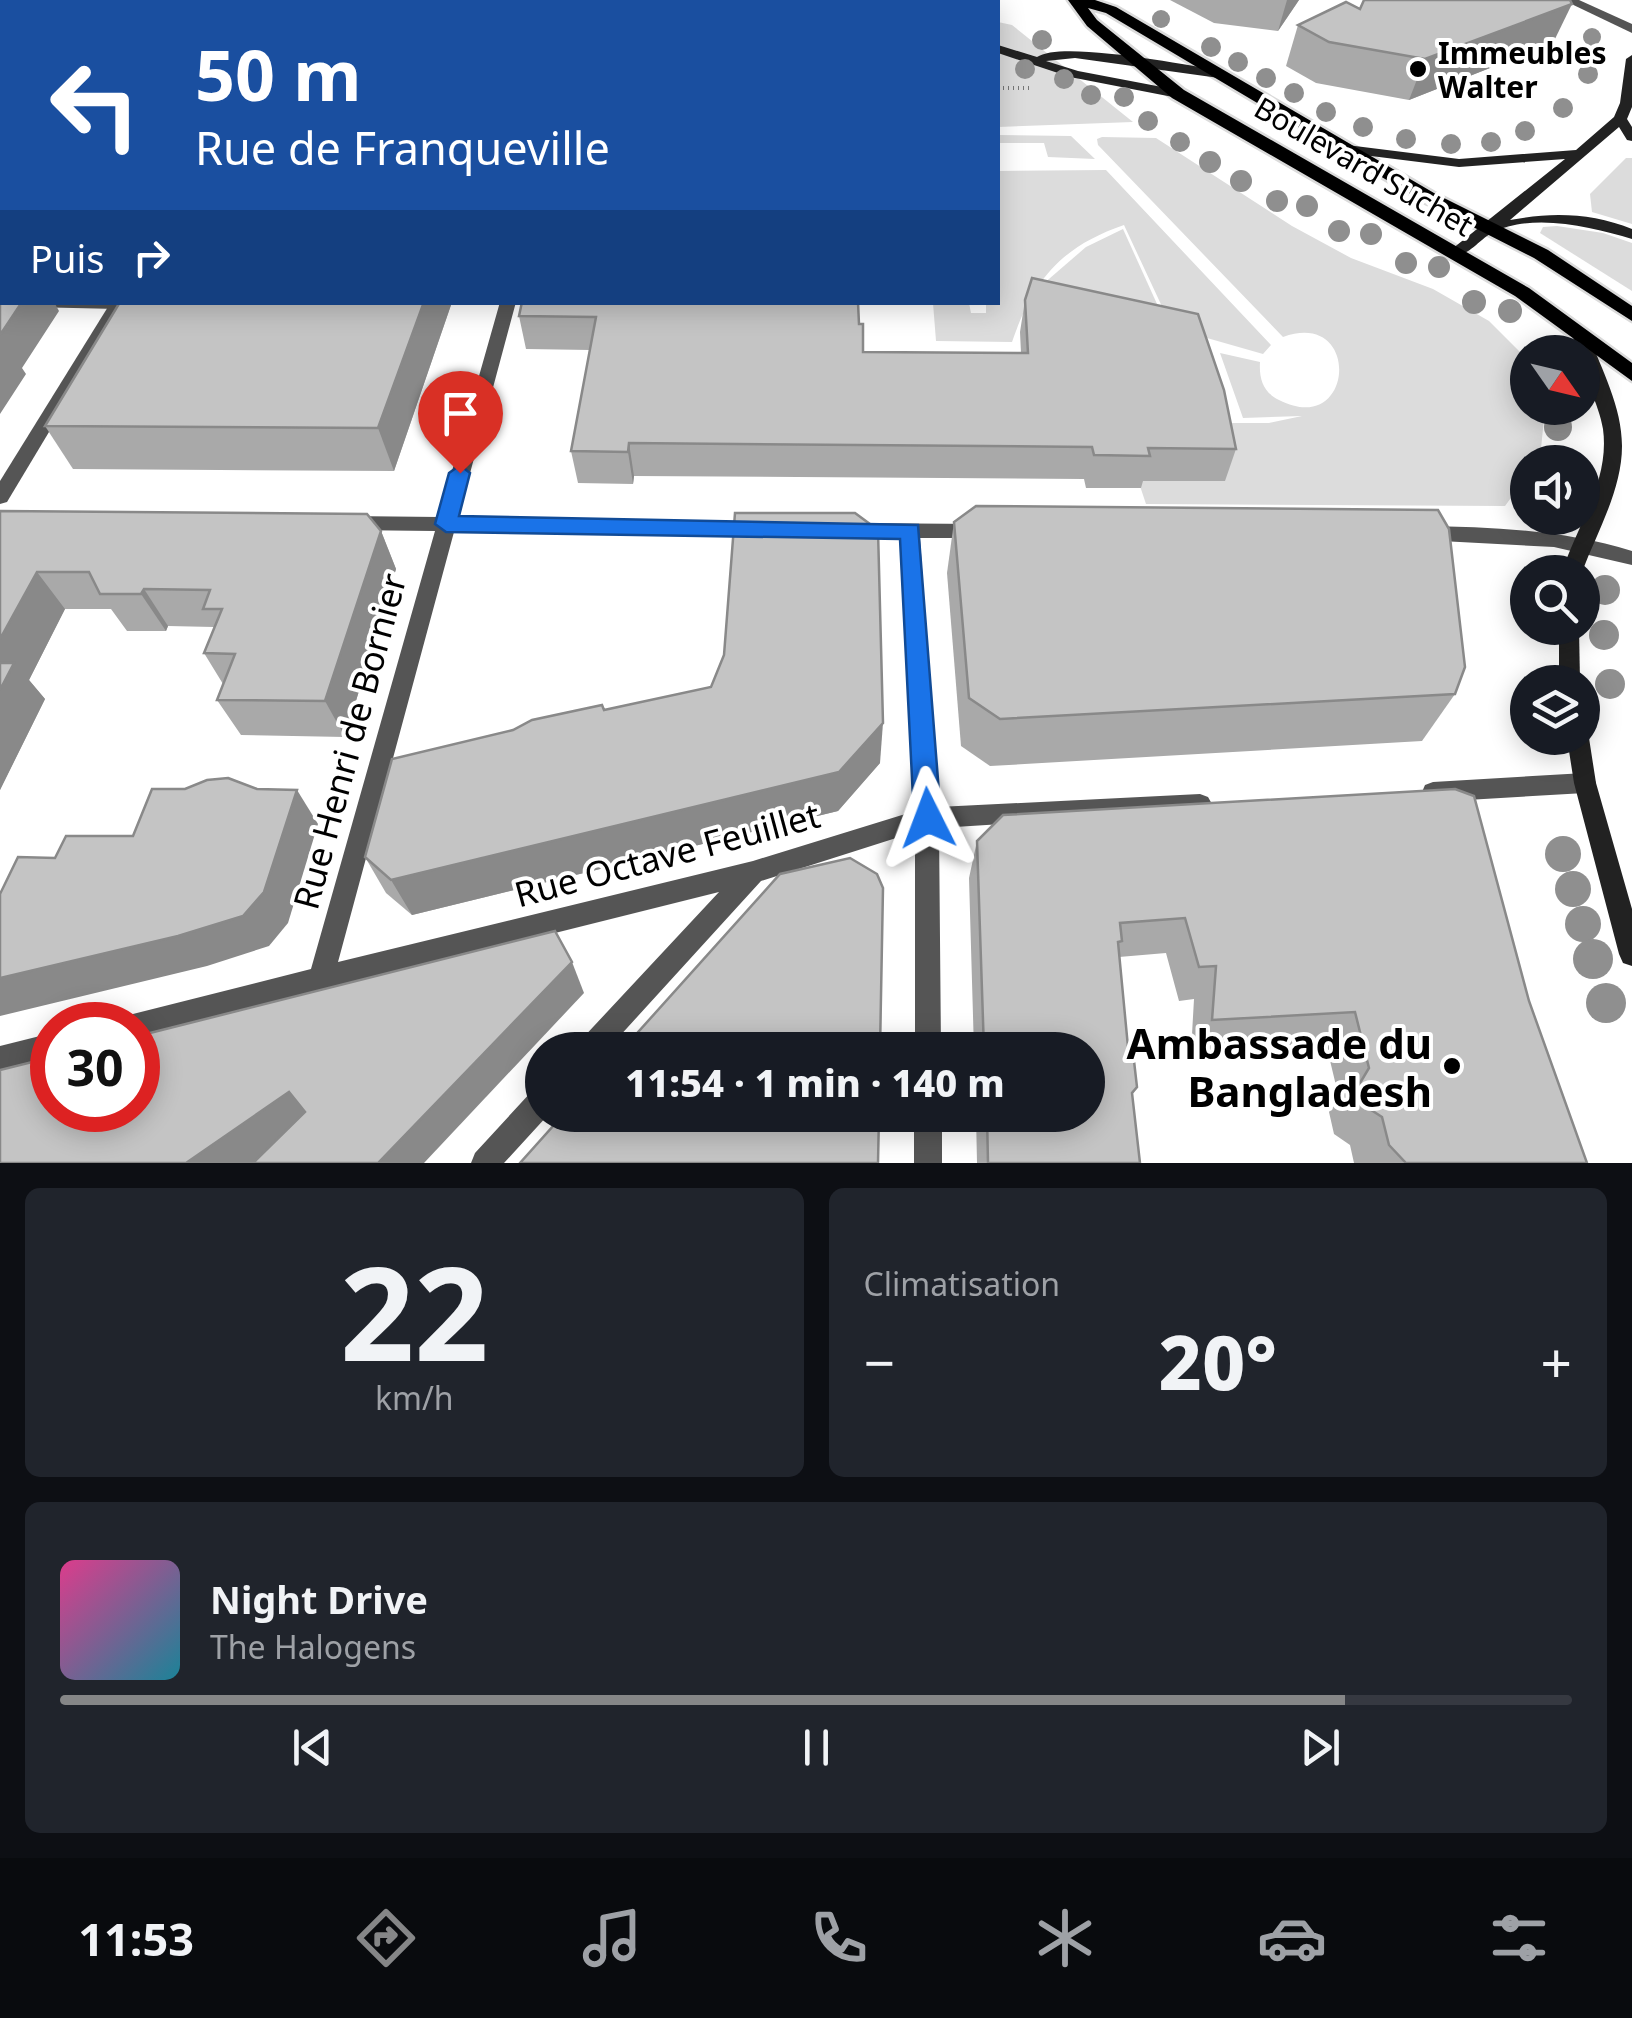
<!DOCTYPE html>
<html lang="fr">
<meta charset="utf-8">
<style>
body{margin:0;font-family:"Noto Sans",sans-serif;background:#20242c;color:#f1f3f6;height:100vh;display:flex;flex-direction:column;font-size:38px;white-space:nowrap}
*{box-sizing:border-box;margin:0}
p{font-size:32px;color:#9ea1a6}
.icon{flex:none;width:55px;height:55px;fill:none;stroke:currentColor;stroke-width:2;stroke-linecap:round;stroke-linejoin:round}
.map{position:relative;height:1163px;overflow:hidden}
.drawer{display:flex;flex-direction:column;gap:25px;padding:25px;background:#0d0f14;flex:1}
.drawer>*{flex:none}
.top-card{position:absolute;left:0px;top:0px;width:1000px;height:305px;box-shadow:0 5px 25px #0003;background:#1a4fa0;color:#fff;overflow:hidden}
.needle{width:65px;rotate:124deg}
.fabs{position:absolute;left:1510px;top:335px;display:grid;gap:20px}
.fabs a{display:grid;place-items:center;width:90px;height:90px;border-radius:50%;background:#171b24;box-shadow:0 5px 25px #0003;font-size:50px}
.speed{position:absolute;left:30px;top:1002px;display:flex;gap:20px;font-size:50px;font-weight:700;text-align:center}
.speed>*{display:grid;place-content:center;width:130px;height:130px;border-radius:50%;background:#171b24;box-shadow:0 5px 25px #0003;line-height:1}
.speed .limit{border:15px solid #d22;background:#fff;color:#111}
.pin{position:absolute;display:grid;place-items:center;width:85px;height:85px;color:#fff;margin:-102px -42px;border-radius:50% 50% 50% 0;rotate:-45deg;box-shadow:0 0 10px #0007}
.pin .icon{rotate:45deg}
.me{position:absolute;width:110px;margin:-55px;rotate:357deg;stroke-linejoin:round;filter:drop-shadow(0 0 8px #0008)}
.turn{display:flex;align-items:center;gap:35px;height:210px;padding:0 30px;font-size:45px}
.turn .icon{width:130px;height:130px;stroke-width:2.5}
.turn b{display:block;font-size:70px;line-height:85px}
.then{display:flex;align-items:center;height:95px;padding:0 30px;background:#0003;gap:20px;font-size:38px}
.big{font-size:75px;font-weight:800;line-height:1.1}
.drawer .tile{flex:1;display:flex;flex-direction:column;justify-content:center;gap:15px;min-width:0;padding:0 35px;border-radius:15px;background:#20242c}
.drawer .dial{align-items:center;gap:0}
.dial b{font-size:130px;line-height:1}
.song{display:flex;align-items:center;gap:30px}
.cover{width:120px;height:120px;border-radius:15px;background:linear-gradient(135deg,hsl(330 70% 55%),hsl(190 70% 35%))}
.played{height:10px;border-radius:5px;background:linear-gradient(90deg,#858687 85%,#363941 85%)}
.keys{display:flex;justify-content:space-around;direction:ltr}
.heat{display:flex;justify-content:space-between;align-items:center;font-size:55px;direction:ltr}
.drawer .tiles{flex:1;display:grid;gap:25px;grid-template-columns:1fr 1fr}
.tile:last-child{grid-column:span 2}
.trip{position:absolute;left:525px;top:1032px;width:580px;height:100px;border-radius:50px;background:#171b24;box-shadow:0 5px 25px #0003;font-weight:800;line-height:100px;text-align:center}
.tab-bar{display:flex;height:160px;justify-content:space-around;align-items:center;background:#090b0e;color:#9ea1a6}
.tab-bar .icon{width:70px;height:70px}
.tab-bar .on{color:#858687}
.tab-bar b{font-size:45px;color:#f1f3f6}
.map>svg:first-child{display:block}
.green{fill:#dcdcdc}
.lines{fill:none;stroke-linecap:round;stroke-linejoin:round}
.primary-casing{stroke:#dbdbdb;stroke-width:5}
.path{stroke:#777;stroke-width:4;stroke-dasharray:1 4;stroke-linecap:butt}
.lane{fill:#555;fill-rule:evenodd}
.street{fill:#555;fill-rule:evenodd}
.secondary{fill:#222;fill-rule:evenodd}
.primary{fill:#000;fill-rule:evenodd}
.tree{fill:#8f8f8f}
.wall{fill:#a9a9a9}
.shaded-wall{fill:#898989}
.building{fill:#c4c4c4;stroke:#898989;stroke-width:2.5}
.route{fill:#1a73e8;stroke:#114b97;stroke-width:2.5}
.poi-dot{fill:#000;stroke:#fff;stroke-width:4}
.labels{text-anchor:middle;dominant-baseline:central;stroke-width:8;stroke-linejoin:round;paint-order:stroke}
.far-poi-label{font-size:30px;font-weight:bold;fill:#000;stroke:#fff;text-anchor:start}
.far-street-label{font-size:30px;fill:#000;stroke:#fff}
.street-label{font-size:35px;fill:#000;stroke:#fff}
.near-poi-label{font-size:42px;font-weight:bold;fill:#000;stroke:#fff;text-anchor:end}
</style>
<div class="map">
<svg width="1632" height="1163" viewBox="0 0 1632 1163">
<rect width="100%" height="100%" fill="#fff"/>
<g class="green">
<path d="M0,0h902l11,2h-911v59z"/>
<path d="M998,22l14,3 121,97 -135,5z"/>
<path d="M998,135l73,1 24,23 -47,-2 -4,-14h-46z"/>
<path d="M1102,137l54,1 136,88 59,32 82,31 56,32 36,36 3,51h17l-5,51 -12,3 -1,14 -22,30 -359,-2 -8,-24 75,-57h56l33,-7 -59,2 -23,-65 40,9c-1,17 3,30 19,38 76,39 83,-92 4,-63l-185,-192 -1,-6z"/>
<path d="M1626,158h6v66l-40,-12 -2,-18z"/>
<path d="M1106,170l165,175 -8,9 -91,-26 -48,-103c-64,22 -91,56 -112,117l-76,-1 -3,-38h36l2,10h15v-10l12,-1v-131z"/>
<path d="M1557,226l46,7 29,10v48l-92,-58 3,-6z"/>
<path d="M1123,229l44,97 -125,-41 44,-38z"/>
</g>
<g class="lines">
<g class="primary-casing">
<path id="primary" d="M1068,0h27l21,7 318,186 114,57 84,56v15l-98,-63 -112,-57 -316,-188 -18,-5 9,12 87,70 345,198 103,75v18l-117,-85 -343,-198 -85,-72z"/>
</g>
<g class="path">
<path d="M705,0l10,2"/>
<path d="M24,2l6,-2"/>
<path d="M679,2l5,-2"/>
<path d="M998,88h33"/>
</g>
<path class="lane" d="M21,302h104l1,2 -8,5 -89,-2z"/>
<g class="street">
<path d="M1563,0h16l53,24v9z"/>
<path d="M111,302h16l-120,200 -7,2v-23z"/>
<path d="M500,302h16l-58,216 300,4 10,7 -10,7 -304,-4 -116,430 415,-101 162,-50 -14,-273 -56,-3 -3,-5 3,-5 7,-2 126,1 10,7 -10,7h-58l18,269 262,-13 8,3 4,7 -4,7 -269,17 2,222h-26v-218l-154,49 -154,169h-31l4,-9 139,-149 -581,145v-12h-17l4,-9 186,-47 124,-438 -88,-1 -10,-7 10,-7 92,1z"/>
<path d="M1422,526c72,1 141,4 210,25v14l-78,-18 -132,-7 -10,-7z"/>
<path d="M1585,773l8,3 3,7 -3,7 -8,3 -152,9 -8,-3 -3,-7 3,-7 8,-3z"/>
<path d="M52,1033v26l-52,13v-26z"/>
<path d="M542,1087v28h6l-44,48h-33l4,-10 57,-62z"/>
<rect x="914" y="1115" width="28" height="48"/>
</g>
<g class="secondary">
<path d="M785,0h21l1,2h-20z"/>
<path d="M998,45l39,12c24,-17 147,8 182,13l7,4 -7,4 -144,-20 -29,3 32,10 105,20 2,3 -7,4 -108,-21 -72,-24z"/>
<path d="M1632,55v52l-5,12 5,8v14l-5,-1 -8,-13 -109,93c42,-8 82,-7 122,9v10c-40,-12 -100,-27 -140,-6 -15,8 -23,24 -40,22v-6l113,-90 -106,8 -112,-14 -7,-4 7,-4 112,14 117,-9 38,-33 6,-14 6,-44z"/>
<path d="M1580,329l8,5c14,36 34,73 34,112 0,44 -25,86 -40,126h-20c15,-47 48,-91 41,-143 -4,-26 -21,-51 -21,-77h-4l-6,-18z"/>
<path d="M1559,628h20l1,54h-21z"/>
<path d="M1582,730l7,8 7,45 36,126v57l-9,-3 -4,-9 -45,-171 -7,-45h15z"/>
</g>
<use href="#primary" class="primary"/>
</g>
<g class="tree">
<circle cx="1161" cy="19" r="9"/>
<circle cx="1592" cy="37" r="9"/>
<circle cx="1042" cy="40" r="10"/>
<circle cx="1211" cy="47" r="10"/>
<circle cx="1238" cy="62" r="10"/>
<circle cx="1025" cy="69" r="10"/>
<circle cx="1588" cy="74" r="10"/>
<circle cx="1266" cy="78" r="10"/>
<circle cx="1064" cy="79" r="10"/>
<circle cx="1294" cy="93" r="10"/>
<circle cx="1091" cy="95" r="10"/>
<circle cx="1124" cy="97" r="10"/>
<circle cx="1563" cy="108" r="10"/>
<circle cx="1326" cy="112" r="10"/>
<circle cx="1148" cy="121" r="10"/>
<circle cx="1363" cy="127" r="10"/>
<circle cx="1525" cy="131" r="10"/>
<circle cx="1406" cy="139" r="10"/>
<circle cx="1180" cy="142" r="10"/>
<circle cx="1491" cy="142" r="10"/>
<circle cx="1451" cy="144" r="10"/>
<circle cx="1210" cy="162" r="11"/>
<circle cx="1241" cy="181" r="11"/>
<circle cx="1277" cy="201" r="11"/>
<circle cx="1307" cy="206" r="11"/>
<circle cx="1339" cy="231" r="11"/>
<circle cx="1371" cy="234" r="11"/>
<circle cx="1406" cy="263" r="11"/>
<circle cx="1439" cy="267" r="11"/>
<circle cx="1474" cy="302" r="12"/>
<circle cx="1510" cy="311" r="12"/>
<circle cx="1558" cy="427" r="14"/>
<circle cx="1605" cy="590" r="15"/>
<circle cx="1604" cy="635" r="15"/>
<circle cx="1610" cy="684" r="15"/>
<circle cx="1563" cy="854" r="18"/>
<circle cx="1573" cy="889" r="18"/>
<circle cx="1583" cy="924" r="18"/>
<circle cx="1593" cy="959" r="20"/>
<circle cx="1606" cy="1003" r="20"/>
</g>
<g class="wall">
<path d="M1170,0h129l-21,31 -64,-8z"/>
<path d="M1360,9l193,34 -144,57 -93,-17 -30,-17 12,-41z"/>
<path d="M1025,300l211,149 -11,32h-82l-2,7h-55l-2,-9 -450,-3 -1,8 -55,-1 -7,-32 19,-101 -64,-1 -7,-33 3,-14 337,22 4,28 158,1 -1,-21z"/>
<path d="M452,302l-58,169 -321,-2 -28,-43z"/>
<path d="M0,511l381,20 15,38 -51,168 -104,-2 -24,-35 6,-16 -19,-31 10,-26 -46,-1 -2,5h-39l-16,-22h-46l-36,71 16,19 -45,91z"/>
<path d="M954,522l501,172 -33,47 -432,25 -29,-20 -14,-173z"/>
<path d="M711,687l169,76 -42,48 -426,104 -26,-22 -21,-36 239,-147z"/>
<path d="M977,841l552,160 58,162h-233l-4,-18 -16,-11 -5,-22 10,-14 -13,-54 -135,8 3,-53 -15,2 -13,-48 -47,4 9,90 9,40 -5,8 8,68h-163l-1,-48h112v-65h-114l-5,-172z"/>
</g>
<g class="shaded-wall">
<path d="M1287,0h12l-21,31z"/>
<path d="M1572,4l-19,39 -144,57 16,-41z"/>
<path d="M0,78l2,5v15l-2,4z"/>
<path d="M22,302h32l5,9 -37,57 4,6 -26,40v-79z"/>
<path d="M424,302h28l-58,169 -16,-43z"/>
<path d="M629,443l5,33 -1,8 -5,-32z"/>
<path d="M381,531l15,38 -51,168 -20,-36z"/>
<path d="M37,572l28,37 -36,71 16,19 -45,91v-151z"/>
<path d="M144,589l24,37 -2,5 -25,-37z"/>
<path d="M883,723l-3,40 -42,48 -426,104 -21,-35z"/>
<path d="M297,790l21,34 -30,99 -19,23 -62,20 -207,50v-38z"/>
<path d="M572,962l12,31 -160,170h-46z"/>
<path d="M289,1092l27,27 -63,44h-67z"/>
</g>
<g class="building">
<path d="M1364,0h206l2,4 -147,55 -96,-17 -31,-17 48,-23 14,7z"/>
<rect x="0" y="148" width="2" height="118"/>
<path d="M0,272l2,2v28h20l-22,33z"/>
<path d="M1032,278l166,36 26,76 12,59 -88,-1 2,8 -56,-1 -2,-8 -463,-4 -1,9 -57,-1 25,-134 -77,-1 3,-14h336l1,22h4v28l165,1 -3,-53z"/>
<path d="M120,302h304l-46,126 -333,-2z"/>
<path d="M976,506l462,4 11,19 16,138 -10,27 -455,25 -31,-21 -15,-176z"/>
<path d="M0,511l367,3 14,17 -56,170 -108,-1 18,-46 -31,-1 18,-44h-19l7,-19 -66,-1 -3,5h-41l-11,-22h-52l-37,67z"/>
<path d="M735,513h120l23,17 5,193 -44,49 -448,108 -26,-23 27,-98 121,-29 19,-10 70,-15 2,5 107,-23 13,-32z"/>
<path d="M0,663h14l-14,27z"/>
<path d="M228,778l29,11 40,1 -33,102 -21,24 -65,20 -178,42v-84l18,-37 37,1 11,-22h67l19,-47h33l22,-9z"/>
<path d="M1455,789l19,7 55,205 58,162h-181l-17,-18 -7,-28 -17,-11 -5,-23 9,-15 -14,-56 -143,8 4,-54 -17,1 -14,-49 -65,5 2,18 -4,1 10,105 5,5 4,35 -5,6 8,70h-152l-1,-48h101v-65h-104l-7,-209 26,-26z"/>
<path d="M850,858l27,16 6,14 -3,162h-258l158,-176z"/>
<path d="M555,931l17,31 -194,201h-125l52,-51 -16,-20 -103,71h-186v-93l52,-13v53h86v-74z"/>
<path d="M563,1115h316l-1,48h-358z"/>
</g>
<path class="route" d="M460,465l10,8 -11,43 459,9 23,293 -4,8 -9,4 -10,-4 -4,-8 -14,-279 -454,-7 -11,-8 14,-51z"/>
<g class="poi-dot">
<circle cx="1418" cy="69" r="10"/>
<circle cx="1452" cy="1066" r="10"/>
</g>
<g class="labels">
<g class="far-poi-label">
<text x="1438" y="52">Immeubles<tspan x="1438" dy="34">Walter</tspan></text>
</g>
<g class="far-street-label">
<text transform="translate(1364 166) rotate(30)">Boulevard Suchet</text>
</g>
<g class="street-label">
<text transform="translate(349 741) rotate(-75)">Rue Henri de Bornier</text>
<text transform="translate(667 854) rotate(-15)">Rue Octave Feuillet</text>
</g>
<g class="near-poi-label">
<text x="1432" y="1042">Ambassade du<tspan x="1432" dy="48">Bangladesh</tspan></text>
</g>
</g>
</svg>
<div class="fabs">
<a><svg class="needle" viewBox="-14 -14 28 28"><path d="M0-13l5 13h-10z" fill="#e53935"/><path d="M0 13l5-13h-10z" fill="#9ea1a6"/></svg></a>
<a><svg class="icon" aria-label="sound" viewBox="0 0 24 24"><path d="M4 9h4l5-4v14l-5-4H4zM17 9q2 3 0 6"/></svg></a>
<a><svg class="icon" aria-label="search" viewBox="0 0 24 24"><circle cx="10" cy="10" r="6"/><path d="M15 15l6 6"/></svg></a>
<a><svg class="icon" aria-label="layers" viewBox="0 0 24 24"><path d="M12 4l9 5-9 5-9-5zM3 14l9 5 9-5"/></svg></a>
</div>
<div class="speed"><div class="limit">30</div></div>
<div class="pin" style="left:460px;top:473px;background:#d93025"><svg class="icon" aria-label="arrive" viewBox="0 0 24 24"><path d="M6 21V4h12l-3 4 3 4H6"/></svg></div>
<svg class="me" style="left:928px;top:818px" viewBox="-20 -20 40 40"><path d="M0-17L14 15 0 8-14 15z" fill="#1a73e8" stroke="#fff" stroke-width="4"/></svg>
<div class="trip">11:54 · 1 min · 140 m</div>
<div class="top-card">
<div class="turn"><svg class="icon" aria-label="left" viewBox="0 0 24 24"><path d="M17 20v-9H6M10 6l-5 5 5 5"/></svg><div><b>50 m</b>Rue de Franqueville</div></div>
<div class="then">Puis<svg class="icon" aria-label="right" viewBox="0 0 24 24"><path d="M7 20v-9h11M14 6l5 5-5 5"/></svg></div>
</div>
</div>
<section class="drawer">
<div class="tiles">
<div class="tile dial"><b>22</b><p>km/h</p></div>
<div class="tile"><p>Climatisation</p>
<div class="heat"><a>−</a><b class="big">20°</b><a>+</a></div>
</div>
<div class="tile">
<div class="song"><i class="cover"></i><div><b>Night Drive</b><p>The Halogens</p></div></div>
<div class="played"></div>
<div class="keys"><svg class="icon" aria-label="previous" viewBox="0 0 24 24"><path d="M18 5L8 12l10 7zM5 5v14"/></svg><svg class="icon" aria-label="pause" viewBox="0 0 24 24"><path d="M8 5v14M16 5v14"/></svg><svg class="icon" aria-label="next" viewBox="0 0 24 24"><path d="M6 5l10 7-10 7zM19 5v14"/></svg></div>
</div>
</div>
</section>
<nav class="tab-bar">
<b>11:53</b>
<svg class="icon on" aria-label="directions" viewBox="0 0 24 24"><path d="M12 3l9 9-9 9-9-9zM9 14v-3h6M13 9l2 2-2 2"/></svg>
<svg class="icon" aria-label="music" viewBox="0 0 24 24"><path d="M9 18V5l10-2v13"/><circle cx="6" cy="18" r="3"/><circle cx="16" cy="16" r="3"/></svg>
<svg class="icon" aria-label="phone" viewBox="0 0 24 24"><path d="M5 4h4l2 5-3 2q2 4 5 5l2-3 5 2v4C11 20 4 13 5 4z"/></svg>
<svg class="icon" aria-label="climate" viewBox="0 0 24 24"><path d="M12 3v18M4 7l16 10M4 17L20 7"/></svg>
<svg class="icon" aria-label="car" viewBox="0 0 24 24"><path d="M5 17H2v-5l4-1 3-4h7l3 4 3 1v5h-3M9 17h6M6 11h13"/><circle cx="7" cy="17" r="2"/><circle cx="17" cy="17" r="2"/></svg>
<svg class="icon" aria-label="filters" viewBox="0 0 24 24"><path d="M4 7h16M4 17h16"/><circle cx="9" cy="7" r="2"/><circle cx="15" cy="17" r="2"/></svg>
</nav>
